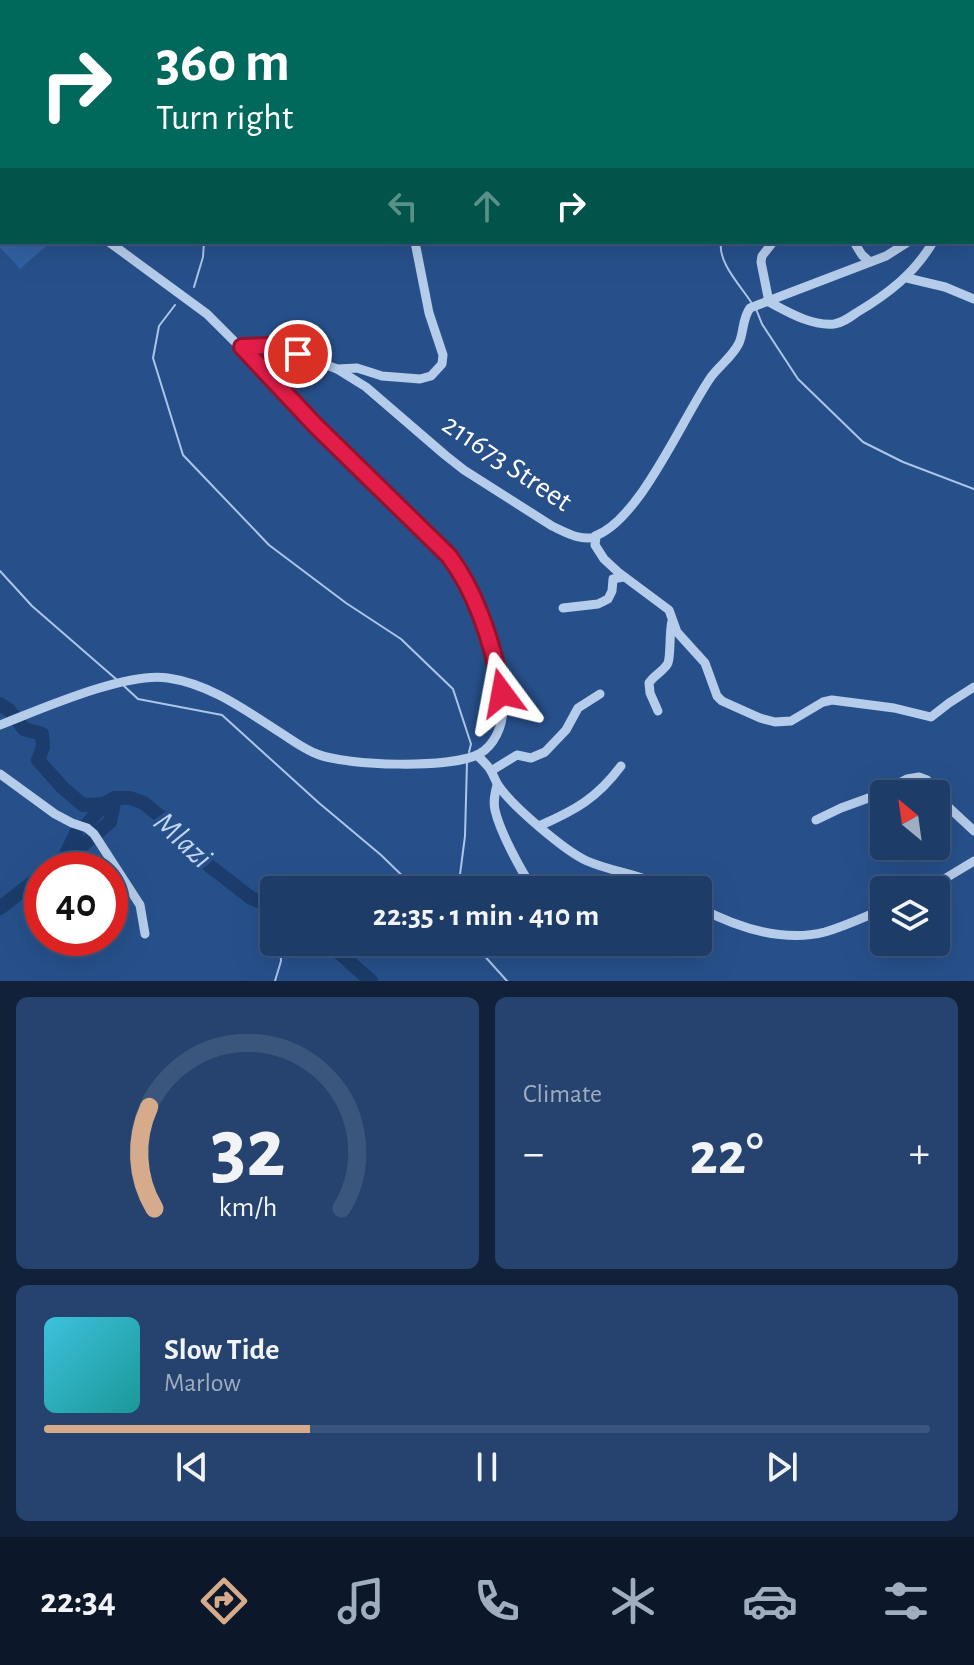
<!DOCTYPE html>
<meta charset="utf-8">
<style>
body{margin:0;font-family:"Alegreya Sans",sans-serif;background:#25436e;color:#f1f3f6;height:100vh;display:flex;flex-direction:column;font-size:30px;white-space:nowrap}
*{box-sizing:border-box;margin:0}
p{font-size:26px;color:#a0adc0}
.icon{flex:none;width:44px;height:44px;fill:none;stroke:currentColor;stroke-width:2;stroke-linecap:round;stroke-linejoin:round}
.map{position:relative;height:981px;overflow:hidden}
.panel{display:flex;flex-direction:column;gap:16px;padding:16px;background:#102139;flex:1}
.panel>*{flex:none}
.guide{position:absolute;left:0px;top:0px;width:974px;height:244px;box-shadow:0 8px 32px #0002,0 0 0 2px #3b567c;background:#00695c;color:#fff;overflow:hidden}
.needle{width:52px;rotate:331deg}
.controls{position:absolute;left:870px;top:780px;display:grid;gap:16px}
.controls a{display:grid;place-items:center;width:80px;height:80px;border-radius:8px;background:#1d3c68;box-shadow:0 8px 32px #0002,0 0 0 2px #3b567c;font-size:40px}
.speed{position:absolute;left:24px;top:852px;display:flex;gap:16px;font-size:40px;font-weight:700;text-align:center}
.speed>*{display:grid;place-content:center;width:104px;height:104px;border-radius:50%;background:#1d3c68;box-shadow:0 8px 32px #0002,0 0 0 2px #3b567c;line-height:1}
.speed .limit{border:12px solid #d22;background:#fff;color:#111}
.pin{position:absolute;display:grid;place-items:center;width:68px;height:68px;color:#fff;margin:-34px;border:4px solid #fff;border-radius:50%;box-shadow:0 2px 8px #0007}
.me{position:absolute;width:88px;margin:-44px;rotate:347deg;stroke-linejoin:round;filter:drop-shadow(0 0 6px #0008)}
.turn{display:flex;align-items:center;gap:28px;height:168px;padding:0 24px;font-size:36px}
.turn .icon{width:104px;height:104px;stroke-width:2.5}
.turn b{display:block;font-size:56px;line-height:68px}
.lanes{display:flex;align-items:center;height:76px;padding:0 24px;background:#0003;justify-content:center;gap:40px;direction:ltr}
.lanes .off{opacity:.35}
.big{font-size:60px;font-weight:600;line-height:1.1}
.panel .tile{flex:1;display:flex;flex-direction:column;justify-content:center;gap:12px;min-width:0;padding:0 28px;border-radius:12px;background:#25436e}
.panel .dial{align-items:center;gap:0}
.dial svg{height:208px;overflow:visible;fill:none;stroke:#3b567c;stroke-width:7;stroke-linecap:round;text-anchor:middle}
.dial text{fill:#f1f3f6;stroke:none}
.song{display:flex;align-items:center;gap:24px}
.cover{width:96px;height:96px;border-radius:12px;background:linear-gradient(135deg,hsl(190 70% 55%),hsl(180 70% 35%))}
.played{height:8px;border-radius:4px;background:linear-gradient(90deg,#d6ab8b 30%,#3b567c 30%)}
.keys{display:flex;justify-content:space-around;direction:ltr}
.heat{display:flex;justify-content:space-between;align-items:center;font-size:44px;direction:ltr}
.panel .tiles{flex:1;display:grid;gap:16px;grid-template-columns:1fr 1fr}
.tile:last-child{grid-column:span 2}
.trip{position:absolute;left:260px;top:876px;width:452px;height:80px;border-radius:8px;background:#1d3c68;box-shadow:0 8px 32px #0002,0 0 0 2px #3b567c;font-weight:600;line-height:80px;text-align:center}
.menu{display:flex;height:128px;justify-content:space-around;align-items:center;background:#0c182a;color:#a0adc0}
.menu .icon{width:56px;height:56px}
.menu .active{color:#d6ab8b}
.menu b{font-size:36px;color:#f1f3f6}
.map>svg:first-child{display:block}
.green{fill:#3162a3}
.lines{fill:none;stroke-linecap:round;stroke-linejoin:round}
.stream{stroke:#aac6ea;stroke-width:2}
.river{stroke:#1b3c6c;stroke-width:14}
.minor{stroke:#b5ccea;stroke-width:9}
.route-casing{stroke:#92132f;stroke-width:20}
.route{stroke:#e11d48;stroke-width:14}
.labels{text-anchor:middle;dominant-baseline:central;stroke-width:8;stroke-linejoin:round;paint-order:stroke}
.street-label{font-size:30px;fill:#fff;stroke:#27508b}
.water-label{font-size:32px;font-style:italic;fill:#c1d6f1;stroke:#27508b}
</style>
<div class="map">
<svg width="974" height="981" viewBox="0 0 974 981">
<rect width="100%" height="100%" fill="#27508b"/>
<path class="green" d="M0,135l2,2v105h49l-31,27 -20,-22z"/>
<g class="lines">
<g class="stream">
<path d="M146,0v2"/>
<path d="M647,0v2"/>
<path d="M721,242c-3,21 19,43 30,60"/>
<path d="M194,287l9,-30 1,-15"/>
<path d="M175,305l-16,21 -6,32 30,97 86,90 77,58 55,36 52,50 18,55 -2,8"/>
<path d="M756,309l6,15 36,55 65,63 40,20 71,27"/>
<path d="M0,571l32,35 84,73"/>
<path d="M124,686l14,13 84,16 97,88 62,52 36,35"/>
<path d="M458,890l7,-54 2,-74"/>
<path d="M472,942l35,39"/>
<path d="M275,981l6,-20 -1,-19"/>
</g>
<g class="river">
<path d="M0,704l9,6 15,19 18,5 1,13 -5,13 25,28 20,17 21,-1 11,-6h15l14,5 20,17 29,33 58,45 23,8"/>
<path d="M87,824l17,-20"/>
<path d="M97,833l13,-11 5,-24"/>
<path d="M66,854l10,-21"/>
<path d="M49,870l43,-32"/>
<path d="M0,908l42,-33"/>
<path d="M327,942l44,39"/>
</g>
<g class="minor">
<path d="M484,0l3,2"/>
<path d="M941,0l1,2"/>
<path d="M390,2v-2"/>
<path d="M972,36l2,3"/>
<path d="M0,119l2,2"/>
<path d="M972,191l2,-2"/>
<path d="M773,242l-11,14 -1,6 8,40c19,10 42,24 65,22 8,-1 15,-6 22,-11 32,-19 58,-39 77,-71"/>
<path d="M854,242l8,13 8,7"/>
<path d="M907,278l38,9 29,12"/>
<path d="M242,347l26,-1 30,8 39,15 20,-1 25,8 38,3 11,-3 11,-12 1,-9 -14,-42 -14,-71"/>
<path d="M337,369l29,18 79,68 19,15 88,56c15,7 28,15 44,11l-1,-1c45,-16 88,-119 116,-159 8,-11 22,-21 28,-34 5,-11 3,-24 11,-35l136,-52 22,-14"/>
<path d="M596,537l-1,8 9,14 14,13 51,38 8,22 28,31 12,33 5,5 38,17 15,4 16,-1 32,-19 9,-2 62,8 37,9 18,-14 25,-16"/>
<path d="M563,608l35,-4 10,-5 4,-8 1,-12 10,-2"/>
<path d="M658,711l-8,-18 -1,-10c5,-8 15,-12 19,-20 3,-8 1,-30 4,-42"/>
<path d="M0,725c41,-16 127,-54 168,-47 42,6 77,32 113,55 11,7 23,16 36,21 30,12 134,15 162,0 15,-8 24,-28 24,-46 -2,-48 -25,-114 -54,-152l-242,-242 -98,-72"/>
<path d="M477,755c4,4 9,9 13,14 3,5 5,11 8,16 14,21 67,66 89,76 28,12 56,13 82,29"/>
<path d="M491,771l26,-16 14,3 14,-6 21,-22 12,-22 22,-14"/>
<path d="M0,774l55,40 17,9 15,5 7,6 46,71 5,29"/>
<path d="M497,785c-2,8 -4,16 -2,25 5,22 26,61 39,80"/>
<path d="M816,820l25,-12 33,-12 33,-17 12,-2 8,3 16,22 31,29"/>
<path d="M539,826c37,-16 58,-28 82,-60"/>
<path d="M926,890l48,-29"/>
<path d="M698,907c38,20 84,36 127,25 21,-6 39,-15 59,-23"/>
<path d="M570,951l1,-9"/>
</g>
</g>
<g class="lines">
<g class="route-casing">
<path id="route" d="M298,354l-30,-8 -26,1 73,78 134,131c29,39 44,89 53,137"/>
</g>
<use href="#route" class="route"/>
</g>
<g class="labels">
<g class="street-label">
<text transform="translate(507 463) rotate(34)">211673 Street</text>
</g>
<g class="water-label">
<text transform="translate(183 840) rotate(43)">Mlazi</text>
</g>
</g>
</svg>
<div class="controls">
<a><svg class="needle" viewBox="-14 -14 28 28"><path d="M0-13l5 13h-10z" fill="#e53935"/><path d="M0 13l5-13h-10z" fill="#a0adc0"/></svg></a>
<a><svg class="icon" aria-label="layers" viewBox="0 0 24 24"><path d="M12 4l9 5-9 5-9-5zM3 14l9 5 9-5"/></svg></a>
</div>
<div class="speed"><div class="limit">40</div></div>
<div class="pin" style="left:298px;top:354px;background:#d93025"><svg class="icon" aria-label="arrive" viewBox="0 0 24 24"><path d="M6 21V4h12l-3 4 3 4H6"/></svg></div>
<svg class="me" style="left:502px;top:693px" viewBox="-20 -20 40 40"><path d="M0-17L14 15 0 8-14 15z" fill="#e11d48" stroke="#fff" stroke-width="4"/></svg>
<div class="trip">22:35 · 1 min · 410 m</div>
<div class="guide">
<div class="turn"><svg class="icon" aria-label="right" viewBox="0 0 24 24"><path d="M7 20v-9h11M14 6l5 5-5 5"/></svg><div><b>360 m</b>Turn right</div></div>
<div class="lanes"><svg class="icon off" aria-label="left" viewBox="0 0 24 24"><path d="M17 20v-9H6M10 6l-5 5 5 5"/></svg><svg class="icon off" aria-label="ahead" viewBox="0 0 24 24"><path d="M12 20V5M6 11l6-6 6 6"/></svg><svg class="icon" aria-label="right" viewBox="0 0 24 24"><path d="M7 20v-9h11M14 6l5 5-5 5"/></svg></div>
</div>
</div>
<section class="panel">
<div class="tiles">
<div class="tile dial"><svg viewBox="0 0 100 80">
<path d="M14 69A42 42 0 1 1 86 69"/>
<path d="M14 69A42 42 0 0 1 12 30" stroke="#d6ab8b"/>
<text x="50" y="56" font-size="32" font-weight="700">32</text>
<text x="50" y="72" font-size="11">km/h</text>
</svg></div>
<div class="tile"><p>Climate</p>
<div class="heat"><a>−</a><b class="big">22°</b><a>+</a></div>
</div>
<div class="tile">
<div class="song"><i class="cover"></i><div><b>Slow Tide</b><p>Marlow</p></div></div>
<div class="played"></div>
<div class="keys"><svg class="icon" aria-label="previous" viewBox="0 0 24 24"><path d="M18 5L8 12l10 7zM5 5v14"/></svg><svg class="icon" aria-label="pause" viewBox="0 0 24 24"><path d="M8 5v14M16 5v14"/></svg><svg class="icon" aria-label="next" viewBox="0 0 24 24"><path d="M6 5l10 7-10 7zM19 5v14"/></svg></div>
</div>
</div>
</section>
<nav class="menu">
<b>22:34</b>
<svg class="icon active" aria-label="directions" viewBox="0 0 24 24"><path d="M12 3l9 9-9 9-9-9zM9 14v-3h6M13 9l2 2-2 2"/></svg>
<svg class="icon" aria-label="music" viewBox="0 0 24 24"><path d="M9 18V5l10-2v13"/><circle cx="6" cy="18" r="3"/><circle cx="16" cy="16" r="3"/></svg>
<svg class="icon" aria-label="phone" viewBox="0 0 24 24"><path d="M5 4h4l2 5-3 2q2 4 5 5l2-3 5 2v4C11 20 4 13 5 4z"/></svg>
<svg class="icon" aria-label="climate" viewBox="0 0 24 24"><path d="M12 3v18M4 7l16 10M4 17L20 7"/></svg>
<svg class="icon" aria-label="car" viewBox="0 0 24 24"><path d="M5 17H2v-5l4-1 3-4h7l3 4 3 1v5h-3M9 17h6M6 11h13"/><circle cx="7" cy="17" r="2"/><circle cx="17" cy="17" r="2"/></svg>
<svg class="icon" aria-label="filters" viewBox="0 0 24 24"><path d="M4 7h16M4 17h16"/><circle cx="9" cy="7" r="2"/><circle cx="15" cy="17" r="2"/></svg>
</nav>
